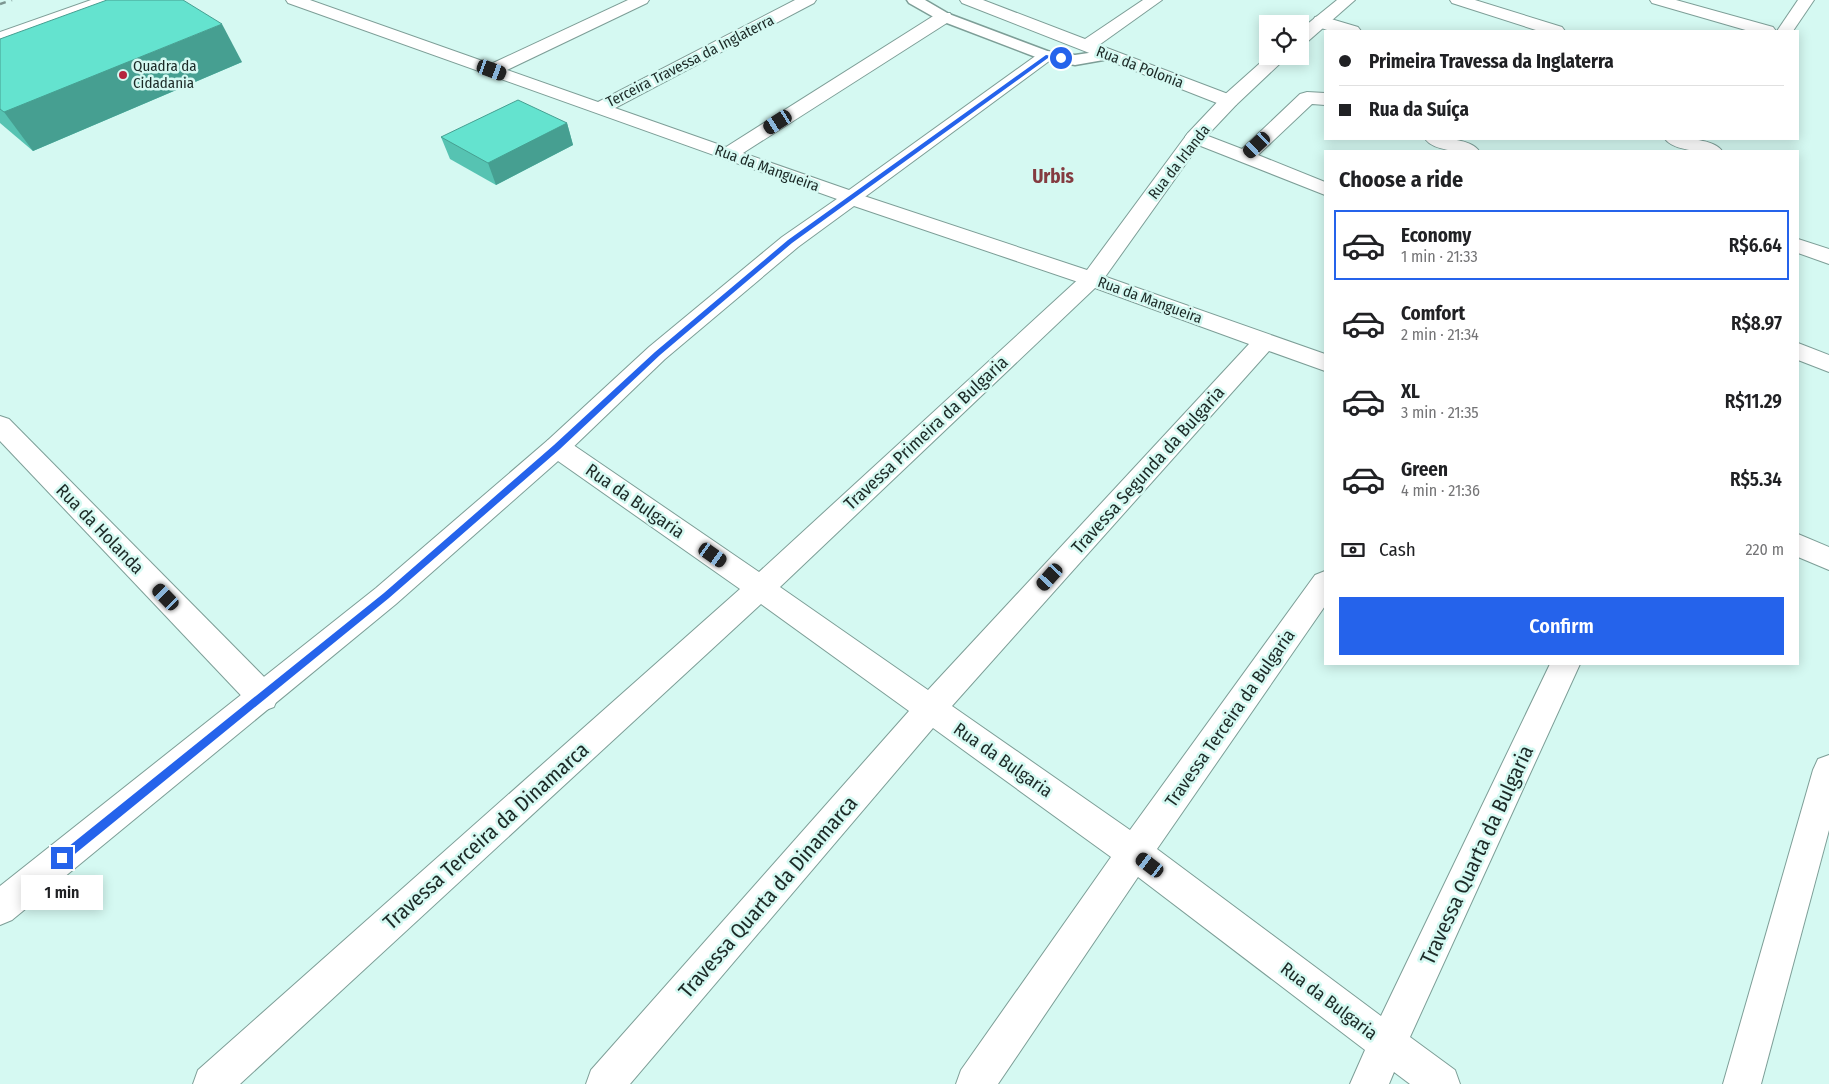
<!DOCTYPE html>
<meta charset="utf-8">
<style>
:root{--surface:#fff;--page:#f6f6f6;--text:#202124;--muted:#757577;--line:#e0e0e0;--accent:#2563eb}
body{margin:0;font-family:"Fira Sans Condensed",sans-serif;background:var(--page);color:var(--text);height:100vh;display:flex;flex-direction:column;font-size:19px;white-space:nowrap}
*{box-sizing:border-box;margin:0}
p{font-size:16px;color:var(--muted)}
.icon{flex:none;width:28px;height:28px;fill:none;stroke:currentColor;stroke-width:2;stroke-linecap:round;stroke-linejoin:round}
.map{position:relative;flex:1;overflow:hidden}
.sheet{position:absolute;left:1324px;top:150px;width:475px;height:515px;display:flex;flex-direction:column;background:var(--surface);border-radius:0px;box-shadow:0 2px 12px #0003}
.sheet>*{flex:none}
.hud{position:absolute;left:1324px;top:30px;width:475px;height:110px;border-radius:0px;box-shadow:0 2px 12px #0003;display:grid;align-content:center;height:110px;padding:0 15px;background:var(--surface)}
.tools{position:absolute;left:1259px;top:15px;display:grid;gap:10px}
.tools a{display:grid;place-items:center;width:50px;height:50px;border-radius:0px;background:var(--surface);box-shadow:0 2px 12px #0003;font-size:25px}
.end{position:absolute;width:22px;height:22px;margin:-11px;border:6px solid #2563eb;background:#fff;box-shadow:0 0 0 2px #fff}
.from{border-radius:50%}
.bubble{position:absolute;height:35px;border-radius:0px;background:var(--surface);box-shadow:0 2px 12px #0003;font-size:16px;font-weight:600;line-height:35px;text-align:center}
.car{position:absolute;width:15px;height:30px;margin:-15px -8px;border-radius:6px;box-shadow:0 0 4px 1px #0007;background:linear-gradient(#222 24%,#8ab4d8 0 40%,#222 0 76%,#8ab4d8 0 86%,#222 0)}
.hud b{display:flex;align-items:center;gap:18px;height:48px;font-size:19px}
.hud b+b{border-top:1px solid var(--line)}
.hud i{width:12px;height:12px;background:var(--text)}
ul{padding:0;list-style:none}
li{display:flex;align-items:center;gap:15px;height:70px;margin:0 10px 8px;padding:0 5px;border:2px solid transparent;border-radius:0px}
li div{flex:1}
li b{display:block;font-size:19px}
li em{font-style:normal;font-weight:600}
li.on{border-color:var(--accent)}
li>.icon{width:45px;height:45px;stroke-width:1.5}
h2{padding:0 15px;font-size:22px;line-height:60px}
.pay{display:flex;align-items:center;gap:12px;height:55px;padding:0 15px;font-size:19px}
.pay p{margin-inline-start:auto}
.action{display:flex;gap:10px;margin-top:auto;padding:10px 15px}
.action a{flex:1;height:58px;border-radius:0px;background:var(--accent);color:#fff;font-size:20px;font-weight:600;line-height:58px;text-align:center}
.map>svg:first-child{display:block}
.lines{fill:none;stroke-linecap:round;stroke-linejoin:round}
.lane-casing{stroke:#7d9e97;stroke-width:3}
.street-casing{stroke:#7d9e97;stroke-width:2}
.secondary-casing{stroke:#7d9e97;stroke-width:2}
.lane{fill:#fff;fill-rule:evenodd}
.street{fill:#fff;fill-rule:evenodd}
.secondary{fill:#fff;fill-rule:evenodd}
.rail{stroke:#7c9691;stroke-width:2.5;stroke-dasharray:6 6;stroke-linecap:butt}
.wall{fill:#56c3b2}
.shaded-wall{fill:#469f91}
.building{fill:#64e3cf;stroke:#469f91}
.route{fill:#2563eb}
.poi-dot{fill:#b6243d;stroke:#d5f9f2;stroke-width:2}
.labels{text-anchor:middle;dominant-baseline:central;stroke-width:5;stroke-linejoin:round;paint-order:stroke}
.far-street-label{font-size:15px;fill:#1c2a27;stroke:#d5f9f2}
.far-poi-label{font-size:15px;fill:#1c2a27;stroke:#d5f9f2;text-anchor:start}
.street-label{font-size:18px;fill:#1c2a27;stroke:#d5f9f2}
.far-district-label{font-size:19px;font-weight:bold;fill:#843b40;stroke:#d5f9f2}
.near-street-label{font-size:21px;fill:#1c2a27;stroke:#d5f9f2}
</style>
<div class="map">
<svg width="1829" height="1084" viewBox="0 0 1829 1084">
<rect width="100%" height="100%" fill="#d5f9f2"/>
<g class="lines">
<defs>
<path id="lane" d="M907,0h18l24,14 101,38 25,3 34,-5 6,2 2,3 -2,3 -40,7 -34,-6 -102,-39 -30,-17z"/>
<g id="street">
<path d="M286,0h24l181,64 137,-64h21l-2,3 -140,67 91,32 197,-102h21l-2,3 -199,105 111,39 212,-134h12l2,4 -2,4 -207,132 106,37 192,-138 6,-1 6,1 3,4 -198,146 -7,2 -563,-201z"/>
<path d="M960,0h23l102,39 58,-39h19l-63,45 137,52 2,4 -2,4 -7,2 -7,-2 -260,-102z"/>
<path d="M1450,0h25l87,27 3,4h-26l-87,-28z"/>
<path d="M1650,0h26l97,27 3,4h-27l-97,-28z"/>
<path d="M1798,0h16l-21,31h-16z"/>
<path d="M1321,16l37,11 3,4c-14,1 -40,3 -48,-10l2,-4z"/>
<path d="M1307,92l18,1v12l-13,-1 -54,51 67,27v13l-137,-54 -3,-4 3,-4 7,-2 47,18 58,-55z"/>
<path d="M1425,139c15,-1 45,-1 54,12 -15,1 -44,1 -54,-12z"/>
<path d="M1665,139c15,-1 48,-1 57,12 -15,1 -47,1 -57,-12z"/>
<path d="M1798,239l31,10v15l-31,-11z"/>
<path d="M1092,272l233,82v17l-56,-20 -317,355 178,124 185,-255 10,-4v35l-168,243 224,167 169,-352h30l-170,373 45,33 5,14h-50l-16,-12 -5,12h-39l15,-34 -227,-173 -140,207h-42l5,-14 150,-213 -178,-129 -303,356h-44l5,-14 318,-359 -148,-107 -521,480h-47l5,-14 542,-481 -192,-135 -4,-7 4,-7 9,-2 9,2 193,132 325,-298zM1095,288l154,56 -321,346 -148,-103z"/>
<path d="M1798,343l31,12v17l-31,-12z"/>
<path d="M0,416l9,3 265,268 4,10 -4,10 -11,4 -11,-4 -252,-266z"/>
<path d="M1798,534l31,13v23l-31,-13z"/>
<path d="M1829,755v75l-68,254h-38l90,-314 5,-11z"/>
</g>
<g id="secondary">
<path d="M91,0h24l-2,3 -113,40v-11z"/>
<path d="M1337,0h18l-49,43 -6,1v-14z"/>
<path d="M1268,56h20l-52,49 -34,36 -102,143 -8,2 -8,-2 -230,-78 -56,41 -133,112 -99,95 -170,150 -384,316 -12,5v-39l376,-298 172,-148 101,-93 133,-110 62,-43 7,-2 7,2 229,76 101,-137 34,-36z"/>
</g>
</defs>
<!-- lane casing -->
<use href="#lane" class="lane-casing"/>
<!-- street casing -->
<use href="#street" class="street-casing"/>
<!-- secondary casing -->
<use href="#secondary" class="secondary-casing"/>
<!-- lane -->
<use href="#lane" class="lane"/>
<!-- street -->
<use href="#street" class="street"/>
<!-- secondary -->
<use href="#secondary" class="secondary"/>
<!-- rail -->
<path class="rail" d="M0,4l12,-4"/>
</g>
<!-- wall -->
<g class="wall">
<path d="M0,39l242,23 -209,89 -33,-28z"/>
<path d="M567,123l6,22 -77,40 -46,-26 -9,-22z"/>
</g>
<!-- shaded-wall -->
<g class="shaded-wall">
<path d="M222,24l20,38 -209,89 -29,-39z"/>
<path d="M567,123l6,22 -77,40 -8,-22z"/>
</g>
<!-- building -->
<g class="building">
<path d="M107,0h76l39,24 -218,88 -4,-3v-70z"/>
<path d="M518,100l49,23 -79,40 -47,-26z"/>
</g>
<!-- route -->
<path class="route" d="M1046,55l18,3 -3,2 -13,-2 -256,185 -132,112 -100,94 -171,149 -324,264h-7v-7l326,-262 170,-148 101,-93 133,-112z"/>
<!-- markers -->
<circle class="poi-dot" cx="123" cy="75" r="5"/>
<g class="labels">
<!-- far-street labels -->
<g class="far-street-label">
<text transform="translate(690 61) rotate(-27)">Terceira Travessa da Inglaterra</text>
<text transform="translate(1140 67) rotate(21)">Rua da Polonia</text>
<text transform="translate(1179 162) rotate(-52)">Rua da Irlanda</text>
<text transform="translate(767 168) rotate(20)">Rua da Mangueira</text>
<text transform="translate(1150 300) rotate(20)">Rua da Mangueira</text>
</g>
<!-- far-poi labels -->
<g class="far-poi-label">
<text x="133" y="66">Quadra da<tspan x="133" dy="17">Cidadania</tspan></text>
</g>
<!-- street labels -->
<g class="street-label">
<text transform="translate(926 433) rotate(-43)">Travessa Primeira da Bulgaria</text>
<text transform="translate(1148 470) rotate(-48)">Travessa Segunda da Bulgaria</text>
<text transform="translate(635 501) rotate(35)">Rua da Bulgaria</text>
<text transform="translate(100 529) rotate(46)">Rua da Holanda</text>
<text transform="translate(1230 718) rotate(-55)">Travessa Terceira da Bulgaria</text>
<text transform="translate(1003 760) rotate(35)">Rua da Bulgaria</text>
<text transform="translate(1329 1001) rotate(37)">Rua da Bulgaria</text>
</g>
<!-- far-district labels -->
<g class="far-district-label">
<text x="1053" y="176">Urbis</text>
</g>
<!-- near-street labels -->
<g class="near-street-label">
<text transform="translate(486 836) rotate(-42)">Travessa Terceira da Dinamarca</text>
<text transform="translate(1477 855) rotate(-65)">Travessa Quarta da Bulgaria</text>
<text transform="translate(768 897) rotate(-49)">Travessa Quarta da Dinamarca</text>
</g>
</g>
</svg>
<div class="tools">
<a><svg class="icon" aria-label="locate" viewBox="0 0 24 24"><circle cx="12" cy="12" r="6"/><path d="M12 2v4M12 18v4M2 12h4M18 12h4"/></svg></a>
</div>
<i class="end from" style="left:1061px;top:58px"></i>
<i class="end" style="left:62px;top:858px"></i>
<div class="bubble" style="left:21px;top:875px;width:82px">1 min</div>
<i class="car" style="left:492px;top:70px;rotate:110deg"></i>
<i class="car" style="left:778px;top:122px;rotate:237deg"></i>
<i class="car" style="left:1257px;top:145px;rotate:227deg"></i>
<i class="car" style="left:713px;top:555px;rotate:125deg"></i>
<i class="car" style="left:1050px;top:577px;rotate:222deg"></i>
<i class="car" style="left:166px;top:597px;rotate:316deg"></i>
<i class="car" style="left:1150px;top:865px;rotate:307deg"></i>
<div class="hud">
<b><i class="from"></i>Primeira Travessa da Inglaterra</b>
<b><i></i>Rua da Suíça</b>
</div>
<section class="sheet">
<h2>Choose a ride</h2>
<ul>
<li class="on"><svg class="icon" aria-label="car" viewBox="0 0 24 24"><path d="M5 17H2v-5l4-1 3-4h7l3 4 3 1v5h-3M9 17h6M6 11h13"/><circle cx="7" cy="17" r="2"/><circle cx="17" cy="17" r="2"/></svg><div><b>Economy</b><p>1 min · 21:33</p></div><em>R$6.64</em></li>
<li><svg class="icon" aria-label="car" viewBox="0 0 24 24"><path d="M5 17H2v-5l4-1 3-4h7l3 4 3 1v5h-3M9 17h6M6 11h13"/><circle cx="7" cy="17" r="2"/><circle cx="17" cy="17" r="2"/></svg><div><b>Comfort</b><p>2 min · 21:34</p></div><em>R$8.97</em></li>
<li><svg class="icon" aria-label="car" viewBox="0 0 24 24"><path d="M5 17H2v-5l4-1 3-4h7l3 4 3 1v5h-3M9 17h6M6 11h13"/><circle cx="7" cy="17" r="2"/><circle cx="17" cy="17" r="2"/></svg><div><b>XL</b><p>3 min · 21:35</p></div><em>R$11.29</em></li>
<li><svg class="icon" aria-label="car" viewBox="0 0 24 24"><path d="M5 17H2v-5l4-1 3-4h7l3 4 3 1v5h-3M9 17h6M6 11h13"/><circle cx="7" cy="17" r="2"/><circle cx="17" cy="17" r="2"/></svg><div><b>Green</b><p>4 min · 21:36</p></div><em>R$5.34</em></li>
</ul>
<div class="pay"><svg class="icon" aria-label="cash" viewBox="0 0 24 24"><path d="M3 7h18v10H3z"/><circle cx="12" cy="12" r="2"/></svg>Cash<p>220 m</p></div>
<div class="action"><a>Confirm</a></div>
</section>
</div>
